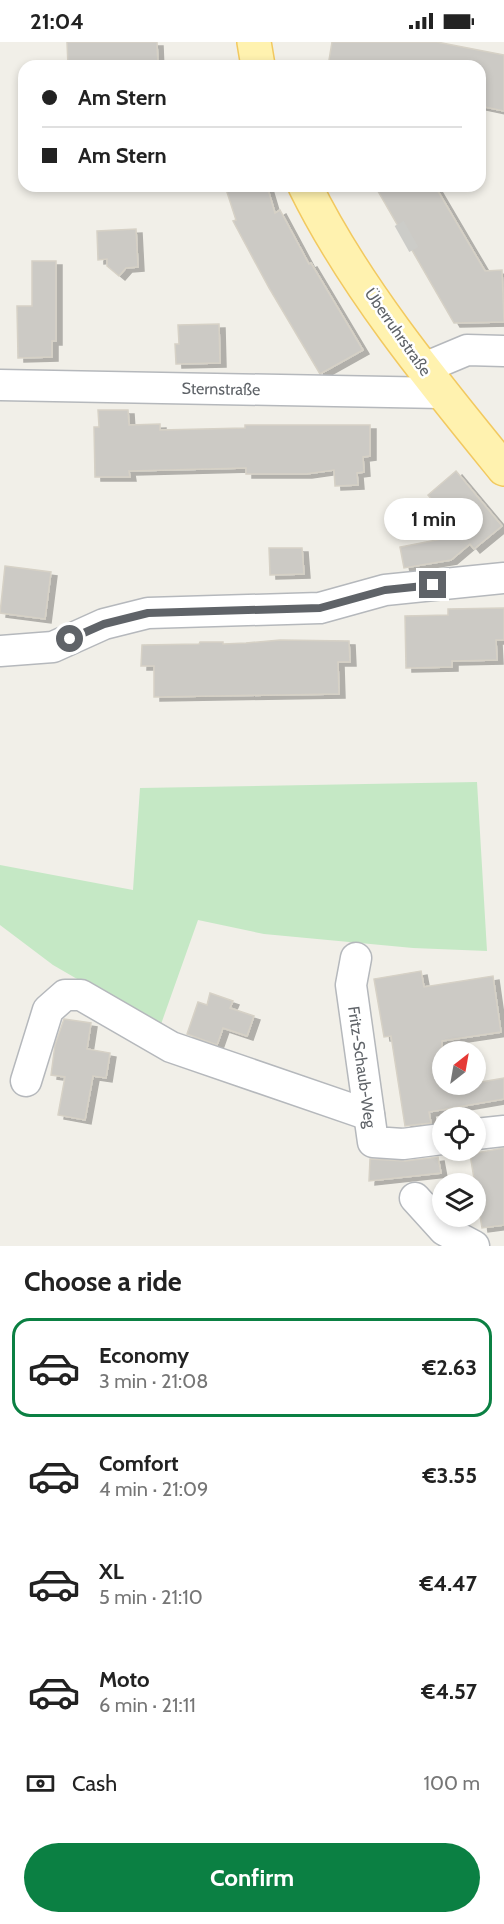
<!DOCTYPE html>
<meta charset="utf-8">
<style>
:root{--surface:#fff;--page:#f2f2f2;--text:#222;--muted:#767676;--line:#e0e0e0;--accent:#0b8043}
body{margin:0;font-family:Cabin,sans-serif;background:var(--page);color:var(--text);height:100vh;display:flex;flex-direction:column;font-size:22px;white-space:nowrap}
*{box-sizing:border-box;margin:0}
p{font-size:20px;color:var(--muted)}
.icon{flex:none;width:33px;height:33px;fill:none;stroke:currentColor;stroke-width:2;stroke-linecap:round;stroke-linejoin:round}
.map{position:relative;height:1204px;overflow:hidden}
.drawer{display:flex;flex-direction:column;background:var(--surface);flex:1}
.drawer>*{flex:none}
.guide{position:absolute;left:18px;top:18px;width:468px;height:132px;border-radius:18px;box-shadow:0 3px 9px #0003;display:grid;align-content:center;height:132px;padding:0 24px;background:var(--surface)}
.needle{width:39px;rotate:31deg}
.controls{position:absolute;left:432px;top:999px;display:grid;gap:12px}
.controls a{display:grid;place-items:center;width:54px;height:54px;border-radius:50%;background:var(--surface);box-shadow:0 3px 9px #0003;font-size:30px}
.end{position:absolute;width:27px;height:27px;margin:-14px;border:8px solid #5f6368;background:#fff;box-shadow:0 0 0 3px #fff}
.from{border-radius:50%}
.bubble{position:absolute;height:42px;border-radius:21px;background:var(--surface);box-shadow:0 3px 9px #0003;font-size:20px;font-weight:700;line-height:42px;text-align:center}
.guide b{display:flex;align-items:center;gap:21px;height:57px;font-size:22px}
.guide b+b{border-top:2px solid var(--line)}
.guide i{width:15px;height:15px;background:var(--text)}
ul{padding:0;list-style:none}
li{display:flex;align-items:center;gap:18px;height:99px;margin:0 12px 9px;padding:0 12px;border:3px solid transparent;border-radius:18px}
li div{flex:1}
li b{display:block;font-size:22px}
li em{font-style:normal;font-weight:700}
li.active{border-color:var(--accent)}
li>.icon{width:54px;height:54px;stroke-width:1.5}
h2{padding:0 24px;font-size:27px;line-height:72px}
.pay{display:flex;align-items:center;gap:15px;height:66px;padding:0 24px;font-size:22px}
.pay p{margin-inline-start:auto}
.cta{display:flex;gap:12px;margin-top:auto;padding:12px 24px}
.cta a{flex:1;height:69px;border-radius:36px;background:var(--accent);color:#fff;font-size:24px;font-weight:700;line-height:69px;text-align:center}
.status{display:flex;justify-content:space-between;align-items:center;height:42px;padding:0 30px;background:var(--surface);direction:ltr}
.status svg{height:16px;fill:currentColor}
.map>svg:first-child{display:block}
.green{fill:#c5e8c5}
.building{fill:#cccac5;stroke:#d6d1c6;stroke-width:1.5;filter:url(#shadow)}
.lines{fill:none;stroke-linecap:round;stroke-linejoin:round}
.minor-tunnel{stroke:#ccccc8;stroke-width:30;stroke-dasharray:30 15;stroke-linecap:butt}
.minor-casing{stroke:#b5b8bc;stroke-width:33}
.major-casing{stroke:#f2c960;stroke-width:36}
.minor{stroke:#fff;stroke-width:30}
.major{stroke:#fff2af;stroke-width:33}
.route{stroke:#5f6368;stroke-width:8}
.labels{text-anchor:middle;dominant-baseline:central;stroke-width:5;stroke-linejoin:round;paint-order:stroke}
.street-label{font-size:16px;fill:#5f6368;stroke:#fff}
</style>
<div class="status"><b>21:04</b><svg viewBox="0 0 49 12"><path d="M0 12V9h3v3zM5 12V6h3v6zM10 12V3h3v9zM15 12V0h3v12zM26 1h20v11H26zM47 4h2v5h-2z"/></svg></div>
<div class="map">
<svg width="504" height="1204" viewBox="0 0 504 1204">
<defs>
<filter id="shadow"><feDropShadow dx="6" dy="4" stdDeviation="0" flood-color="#0004"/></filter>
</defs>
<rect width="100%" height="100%" fill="#f1efe8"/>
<!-- green -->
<path class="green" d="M477,740l10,169 -74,-3 -149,-14 -66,-14 -38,107 -107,-62 -53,-40v-60l133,25 7,-102z"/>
<!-- building -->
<g class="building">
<path d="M67,0h90l1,24h-90z"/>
<path d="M332,0h105l67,13v56l-24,-5v-40h-152z"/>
<path d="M225,144h42l8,27 5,-3 29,54 2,-1 52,87 -43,24 -51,-86 -36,-67 3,-1z"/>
<path d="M375,144h60l50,85 17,-1 2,52 -50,1z"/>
<path d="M136,187l2,38 -12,1 -7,8 -12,-10v-7l-9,1 -1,-29z"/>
<path d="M32,219h24v80h-4v16l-34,1 -1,-52h15z"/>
<path d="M219,282l1,39 -44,1 -1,-20h4l-1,-19z"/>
<path d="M98,368h30l1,15 31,-1v6l85,-2v-3h125v31l-7,1 1,15 -7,1 1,12 -23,1 -1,-16 -28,4h-60v-6l-117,3 1,6h-35l-1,-50h5z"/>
<path d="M456,429l46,55 -28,23 -4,-5 -19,16 -47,8 -4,-21 62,-12 -34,-40z"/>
<path d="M269,506h33l2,26 -34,1z"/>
<path d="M5,524l46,6 -6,47 -45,-6z"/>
<path d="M504,566v32h-8l1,20 -45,1v6l-46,1 -1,-52 43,-1v-6z"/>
<path d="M280,598l69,1 1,21h-12l1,32 -185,3v-31h-13l1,-21 57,-1 1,-2h23v2l23,-1z"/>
<path d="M421,929l3,16 69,-11 8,56 -59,9v43h34v-1l28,-5v21l-75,13 2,11 -26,3 -14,-90 -7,1 -10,-58z"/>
<path d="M210,951l23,8 -3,7 24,8 -7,20 -24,-8 -6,17 -30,-11 11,-32 9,3z"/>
<path d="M64,977l27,4 -4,26 23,4 -4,25 -13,-2 -8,44 -27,-5 7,-38 -14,-2 4,-30z"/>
<path d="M504,1106v77l-22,3 -12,-74z"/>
<path d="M438,1115l3,16 -72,8 1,-22 35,2z"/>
</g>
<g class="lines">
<!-- minor-tunnel -->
<path class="minor-tunnel" d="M402,197l9,-5"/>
<defs>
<g id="minor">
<path d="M424,326l43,-18 37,1"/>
<path d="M0,343l442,8"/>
<path d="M0,609l53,-4 51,-23 44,-11 172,-5 65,-18 119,-12"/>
<path d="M356,916l-5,27 22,157 30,2 39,-5"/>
<path d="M26,1039l22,-71 17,-15h16l90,52 198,68"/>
<path d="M476,1092l28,-3"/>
<path d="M415,1156l29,32 30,16"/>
</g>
<g id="major">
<path d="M254,0l4,24"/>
<path d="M305,144c49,100 128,196 199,283"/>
</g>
</defs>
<!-- minor casing -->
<use href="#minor" class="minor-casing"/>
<!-- major casing -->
<use href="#major" class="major-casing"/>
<!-- minor -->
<use href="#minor" class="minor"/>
<!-- major -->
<use href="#major" class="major"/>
</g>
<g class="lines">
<!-- route -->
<path class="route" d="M70,597l34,-15 44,-11 172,-5 65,-18 48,-5"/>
</g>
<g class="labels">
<!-- street labels -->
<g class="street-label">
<text transform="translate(398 290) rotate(55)">Überruhrstraße</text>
<text transform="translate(221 347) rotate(1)">Sternstraße</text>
<text transform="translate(362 1025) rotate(82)">Fritz-Schaub-Weg</text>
</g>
</g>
</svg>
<div class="controls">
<a><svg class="needle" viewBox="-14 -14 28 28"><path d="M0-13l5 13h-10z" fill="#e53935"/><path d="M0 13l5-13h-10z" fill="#767676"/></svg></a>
<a><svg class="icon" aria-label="locate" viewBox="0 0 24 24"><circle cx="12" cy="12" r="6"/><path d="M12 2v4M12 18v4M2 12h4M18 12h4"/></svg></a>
<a><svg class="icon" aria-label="layers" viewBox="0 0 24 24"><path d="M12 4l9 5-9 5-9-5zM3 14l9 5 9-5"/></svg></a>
</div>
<i class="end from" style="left:70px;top:597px"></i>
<i class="end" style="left:433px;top:543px"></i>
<div class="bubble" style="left:384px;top:456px;width:99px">1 min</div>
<div class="guide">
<b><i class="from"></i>Am Stern</b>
<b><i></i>Am Stern</b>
</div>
</div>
<section class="drawer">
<h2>Choose a ride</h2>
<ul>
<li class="active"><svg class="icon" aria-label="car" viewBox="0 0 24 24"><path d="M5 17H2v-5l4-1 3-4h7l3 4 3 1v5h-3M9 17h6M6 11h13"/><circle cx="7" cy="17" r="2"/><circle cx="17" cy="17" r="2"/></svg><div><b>Economy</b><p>3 min · 21:08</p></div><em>€2.63</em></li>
<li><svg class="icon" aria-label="car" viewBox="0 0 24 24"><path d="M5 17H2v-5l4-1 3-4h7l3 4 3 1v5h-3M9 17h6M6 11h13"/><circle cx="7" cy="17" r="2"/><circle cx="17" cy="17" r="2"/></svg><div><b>Comfort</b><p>4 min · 21:09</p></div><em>€3.55</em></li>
<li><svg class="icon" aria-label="car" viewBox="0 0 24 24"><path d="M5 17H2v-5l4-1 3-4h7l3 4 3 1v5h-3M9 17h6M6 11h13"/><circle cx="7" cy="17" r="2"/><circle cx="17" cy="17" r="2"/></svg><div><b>XL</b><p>5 min · 21:10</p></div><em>€4.47</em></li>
<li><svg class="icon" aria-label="car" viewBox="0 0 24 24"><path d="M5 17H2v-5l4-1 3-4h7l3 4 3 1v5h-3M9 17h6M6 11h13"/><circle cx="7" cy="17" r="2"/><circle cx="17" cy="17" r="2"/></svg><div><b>Moto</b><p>6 min · 21:11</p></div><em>€4.57</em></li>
</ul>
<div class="pay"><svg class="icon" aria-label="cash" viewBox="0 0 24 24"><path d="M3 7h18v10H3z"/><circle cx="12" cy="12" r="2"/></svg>Cash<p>100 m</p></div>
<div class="cta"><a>Confirm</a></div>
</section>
